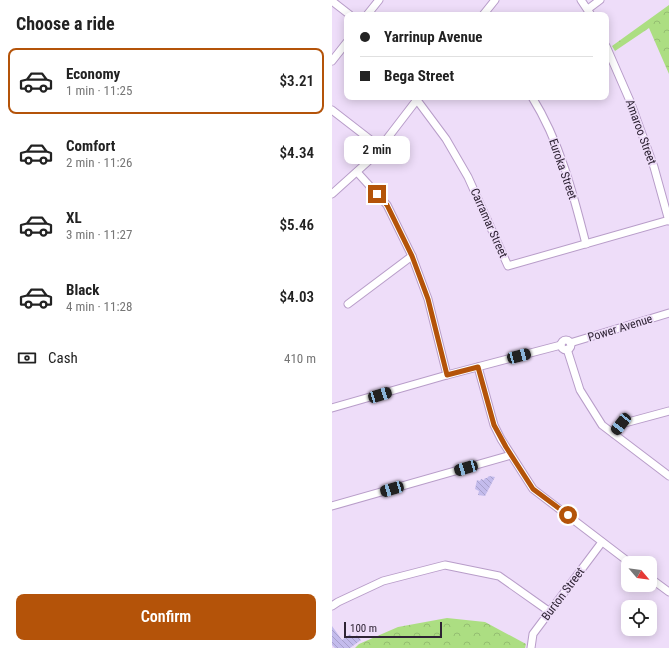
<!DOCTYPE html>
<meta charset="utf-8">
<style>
:root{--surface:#fff;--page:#f6f6f6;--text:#222;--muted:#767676;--line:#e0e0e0;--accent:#b45309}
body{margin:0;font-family:"Roboto Condensed",sans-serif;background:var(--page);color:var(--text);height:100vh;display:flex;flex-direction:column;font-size:15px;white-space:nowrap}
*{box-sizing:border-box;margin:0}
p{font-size:13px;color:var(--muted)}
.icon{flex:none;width:22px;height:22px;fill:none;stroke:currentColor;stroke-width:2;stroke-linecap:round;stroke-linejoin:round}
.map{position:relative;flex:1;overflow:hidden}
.side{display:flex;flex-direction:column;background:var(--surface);width:332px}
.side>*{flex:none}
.banner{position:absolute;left:12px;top:12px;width:265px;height:88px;border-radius:8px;box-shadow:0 2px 10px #0003;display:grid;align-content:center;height:88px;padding:0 16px;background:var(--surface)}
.needle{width:26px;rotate:119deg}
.tools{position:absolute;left:289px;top:556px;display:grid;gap:8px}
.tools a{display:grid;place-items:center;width:36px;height:36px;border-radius:8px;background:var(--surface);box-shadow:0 2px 10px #0003;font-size:20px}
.scale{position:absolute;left:12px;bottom:10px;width:98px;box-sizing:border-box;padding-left:4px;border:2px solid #2e2334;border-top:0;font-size:11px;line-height:14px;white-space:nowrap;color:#2e2334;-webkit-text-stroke:3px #eeddf9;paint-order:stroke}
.end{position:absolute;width:18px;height:18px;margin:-9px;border:5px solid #b45309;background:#fff;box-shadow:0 0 0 2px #fff}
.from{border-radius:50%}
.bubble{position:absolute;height:28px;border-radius:8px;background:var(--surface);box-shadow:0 2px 10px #0003;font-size:13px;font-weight:600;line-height:28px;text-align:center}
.car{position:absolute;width:12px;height:24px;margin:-12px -6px;border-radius:5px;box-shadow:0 0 3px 1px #0007;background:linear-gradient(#222 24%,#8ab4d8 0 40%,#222 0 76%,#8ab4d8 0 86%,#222 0)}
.banner b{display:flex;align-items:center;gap:14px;height:38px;font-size:15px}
.banner b+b{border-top:1px solid var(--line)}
.banner i{width:10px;height:10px;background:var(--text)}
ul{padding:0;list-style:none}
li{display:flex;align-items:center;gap:12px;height:66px;margin:0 8px 6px;padding:0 8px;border:2px solid transparent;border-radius:8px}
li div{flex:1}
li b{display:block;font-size:15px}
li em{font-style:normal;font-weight:600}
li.on{border-color:var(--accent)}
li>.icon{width:36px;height:36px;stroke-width:1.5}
h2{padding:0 16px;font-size:18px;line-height:48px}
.pay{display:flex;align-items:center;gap:10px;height:44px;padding:0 16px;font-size:15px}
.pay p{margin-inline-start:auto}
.button{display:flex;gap:8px;margin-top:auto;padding:8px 16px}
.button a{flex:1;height:46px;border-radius:8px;background:var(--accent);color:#fff;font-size:16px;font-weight:600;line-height:46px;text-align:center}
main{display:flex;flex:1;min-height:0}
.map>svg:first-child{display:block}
.park{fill:url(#park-crowns)}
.building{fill:url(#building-back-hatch)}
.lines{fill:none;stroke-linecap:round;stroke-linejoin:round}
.minor-casing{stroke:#b89dc9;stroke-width:9}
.minor{stroke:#fff;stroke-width:7}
.route{stroke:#b45309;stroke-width:5}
.labels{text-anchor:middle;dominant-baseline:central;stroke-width:3.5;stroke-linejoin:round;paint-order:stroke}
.street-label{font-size:12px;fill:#2e2334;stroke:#eeddf9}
</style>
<main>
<section class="side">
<h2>Choose a ride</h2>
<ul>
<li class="on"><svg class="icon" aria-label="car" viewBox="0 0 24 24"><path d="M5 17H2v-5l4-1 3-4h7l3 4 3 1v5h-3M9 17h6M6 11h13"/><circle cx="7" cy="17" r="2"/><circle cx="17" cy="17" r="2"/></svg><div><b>Economy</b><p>1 min · 11:25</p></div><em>$3.21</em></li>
<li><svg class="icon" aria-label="car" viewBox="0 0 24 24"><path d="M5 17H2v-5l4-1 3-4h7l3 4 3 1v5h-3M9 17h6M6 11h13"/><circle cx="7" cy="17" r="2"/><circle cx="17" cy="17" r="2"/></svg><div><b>Comfort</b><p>2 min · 11:26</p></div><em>$4.34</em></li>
<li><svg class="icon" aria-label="car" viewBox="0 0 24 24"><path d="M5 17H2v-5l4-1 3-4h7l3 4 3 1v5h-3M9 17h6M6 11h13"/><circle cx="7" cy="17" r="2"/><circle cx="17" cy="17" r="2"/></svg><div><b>XL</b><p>3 min · 11:27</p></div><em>$5.46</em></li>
<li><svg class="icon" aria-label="car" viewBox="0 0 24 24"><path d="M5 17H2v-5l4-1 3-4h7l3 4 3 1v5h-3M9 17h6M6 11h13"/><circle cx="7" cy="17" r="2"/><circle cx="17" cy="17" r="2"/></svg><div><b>Black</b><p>4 min · 11:28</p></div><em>$4.03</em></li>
</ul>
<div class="pay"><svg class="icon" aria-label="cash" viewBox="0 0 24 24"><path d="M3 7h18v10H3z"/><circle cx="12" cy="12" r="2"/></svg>Cash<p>410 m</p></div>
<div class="button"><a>Confirm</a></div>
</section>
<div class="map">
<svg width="337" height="648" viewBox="0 0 337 648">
<defs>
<pattern id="park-crowns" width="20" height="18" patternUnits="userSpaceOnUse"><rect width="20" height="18" fill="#acde82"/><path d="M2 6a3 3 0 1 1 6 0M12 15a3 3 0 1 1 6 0" fill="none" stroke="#94be71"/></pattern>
<pattern id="building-back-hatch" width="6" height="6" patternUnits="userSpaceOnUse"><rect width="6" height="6" fill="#c3bbec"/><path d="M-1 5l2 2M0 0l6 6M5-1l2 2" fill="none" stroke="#a8a0cb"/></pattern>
</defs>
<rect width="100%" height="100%" fill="#eeddf9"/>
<!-- park -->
<g class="park">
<path d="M337,5v69l-20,-46 -34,23 -3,-5z"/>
<path d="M115,618l38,4 41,22 -1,4h-170l4,-4 39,-17z"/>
</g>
<!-- building -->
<g class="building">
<path d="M157,476l6,1 -10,19 -7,-1 1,-4 -4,-2 2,-9 3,1 1,-2 3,1 1,-2h2z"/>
<path d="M0,626l10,14 8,-6 3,4 4,-3 4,5 -11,8h-15l-3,-3z"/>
</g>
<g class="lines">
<defs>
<g id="minor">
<path d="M249,0l10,15"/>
<path d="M0,1l18,14"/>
<path d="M256,9l12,-9"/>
<path d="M35,15l12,-15"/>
<path d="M151,15l12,-15"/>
<path d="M274,46l24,55 24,66 15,54"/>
<path d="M0,61l15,-19"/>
<path d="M200,97c28,45 41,96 54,147"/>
<path d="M85,100l29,39 22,38 40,89 161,-46"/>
<path d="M0,110l49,38"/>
<path d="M25,172l30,33 25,51 16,43 19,76"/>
<path d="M0,194l41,-37 46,-60"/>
<path d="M16,304l64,-48"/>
<circle cx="234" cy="345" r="5"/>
<path d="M238,343l99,-30"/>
<path d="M235,349l13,41 22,35 67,51"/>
<path d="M146,367l16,58 7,14 32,50 97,74"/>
<path d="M0,408l115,-33 114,-30"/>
<path d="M282,434l7,-10 48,-13"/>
<path d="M0,506l179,-51"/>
<path d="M318,578l19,14"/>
<path d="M0,606l6,-4 45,-21 62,-16 54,11 51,36"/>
<path d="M199,648l2,-14 69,-92"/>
</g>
</defs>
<!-- minor casing -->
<use href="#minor" class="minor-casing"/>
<!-- minor -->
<use href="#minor" class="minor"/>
</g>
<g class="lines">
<!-- route -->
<path class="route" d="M45,194l10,11 25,51 16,43 19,76 31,-8 16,58 12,22 27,42 35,26"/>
</g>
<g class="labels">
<!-- street labels -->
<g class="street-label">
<text transform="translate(309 132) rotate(70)">Amaroo Street</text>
<text transform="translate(231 169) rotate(71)">Euroka Street</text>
<text transform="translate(157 223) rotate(66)">Carramar Street</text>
<text transform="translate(288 328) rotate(-17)">Power Avenue</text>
<text transform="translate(231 594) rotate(-53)">Burton Street</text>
</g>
</g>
</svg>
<div class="tools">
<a><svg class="needle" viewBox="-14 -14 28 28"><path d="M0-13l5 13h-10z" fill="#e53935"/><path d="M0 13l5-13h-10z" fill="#767676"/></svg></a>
<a><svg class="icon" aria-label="locate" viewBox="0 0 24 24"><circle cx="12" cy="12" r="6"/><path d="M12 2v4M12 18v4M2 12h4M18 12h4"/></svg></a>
</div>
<div class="scale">100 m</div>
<i class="end from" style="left:236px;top:515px"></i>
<i class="end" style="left:45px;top:194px"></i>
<div class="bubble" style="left:12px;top:136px;width:66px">2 min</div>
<i class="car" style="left:187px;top:356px;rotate:75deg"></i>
<i class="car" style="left:48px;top:395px;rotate:73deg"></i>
<i class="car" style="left:289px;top:424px;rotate:218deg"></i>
<i class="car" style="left:134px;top:468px;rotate:254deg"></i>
<i class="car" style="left:60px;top:489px;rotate:254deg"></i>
<div class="banner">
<b><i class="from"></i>Yarrinup Avenue</b>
<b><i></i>Bega Street</b>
</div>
</div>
</main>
